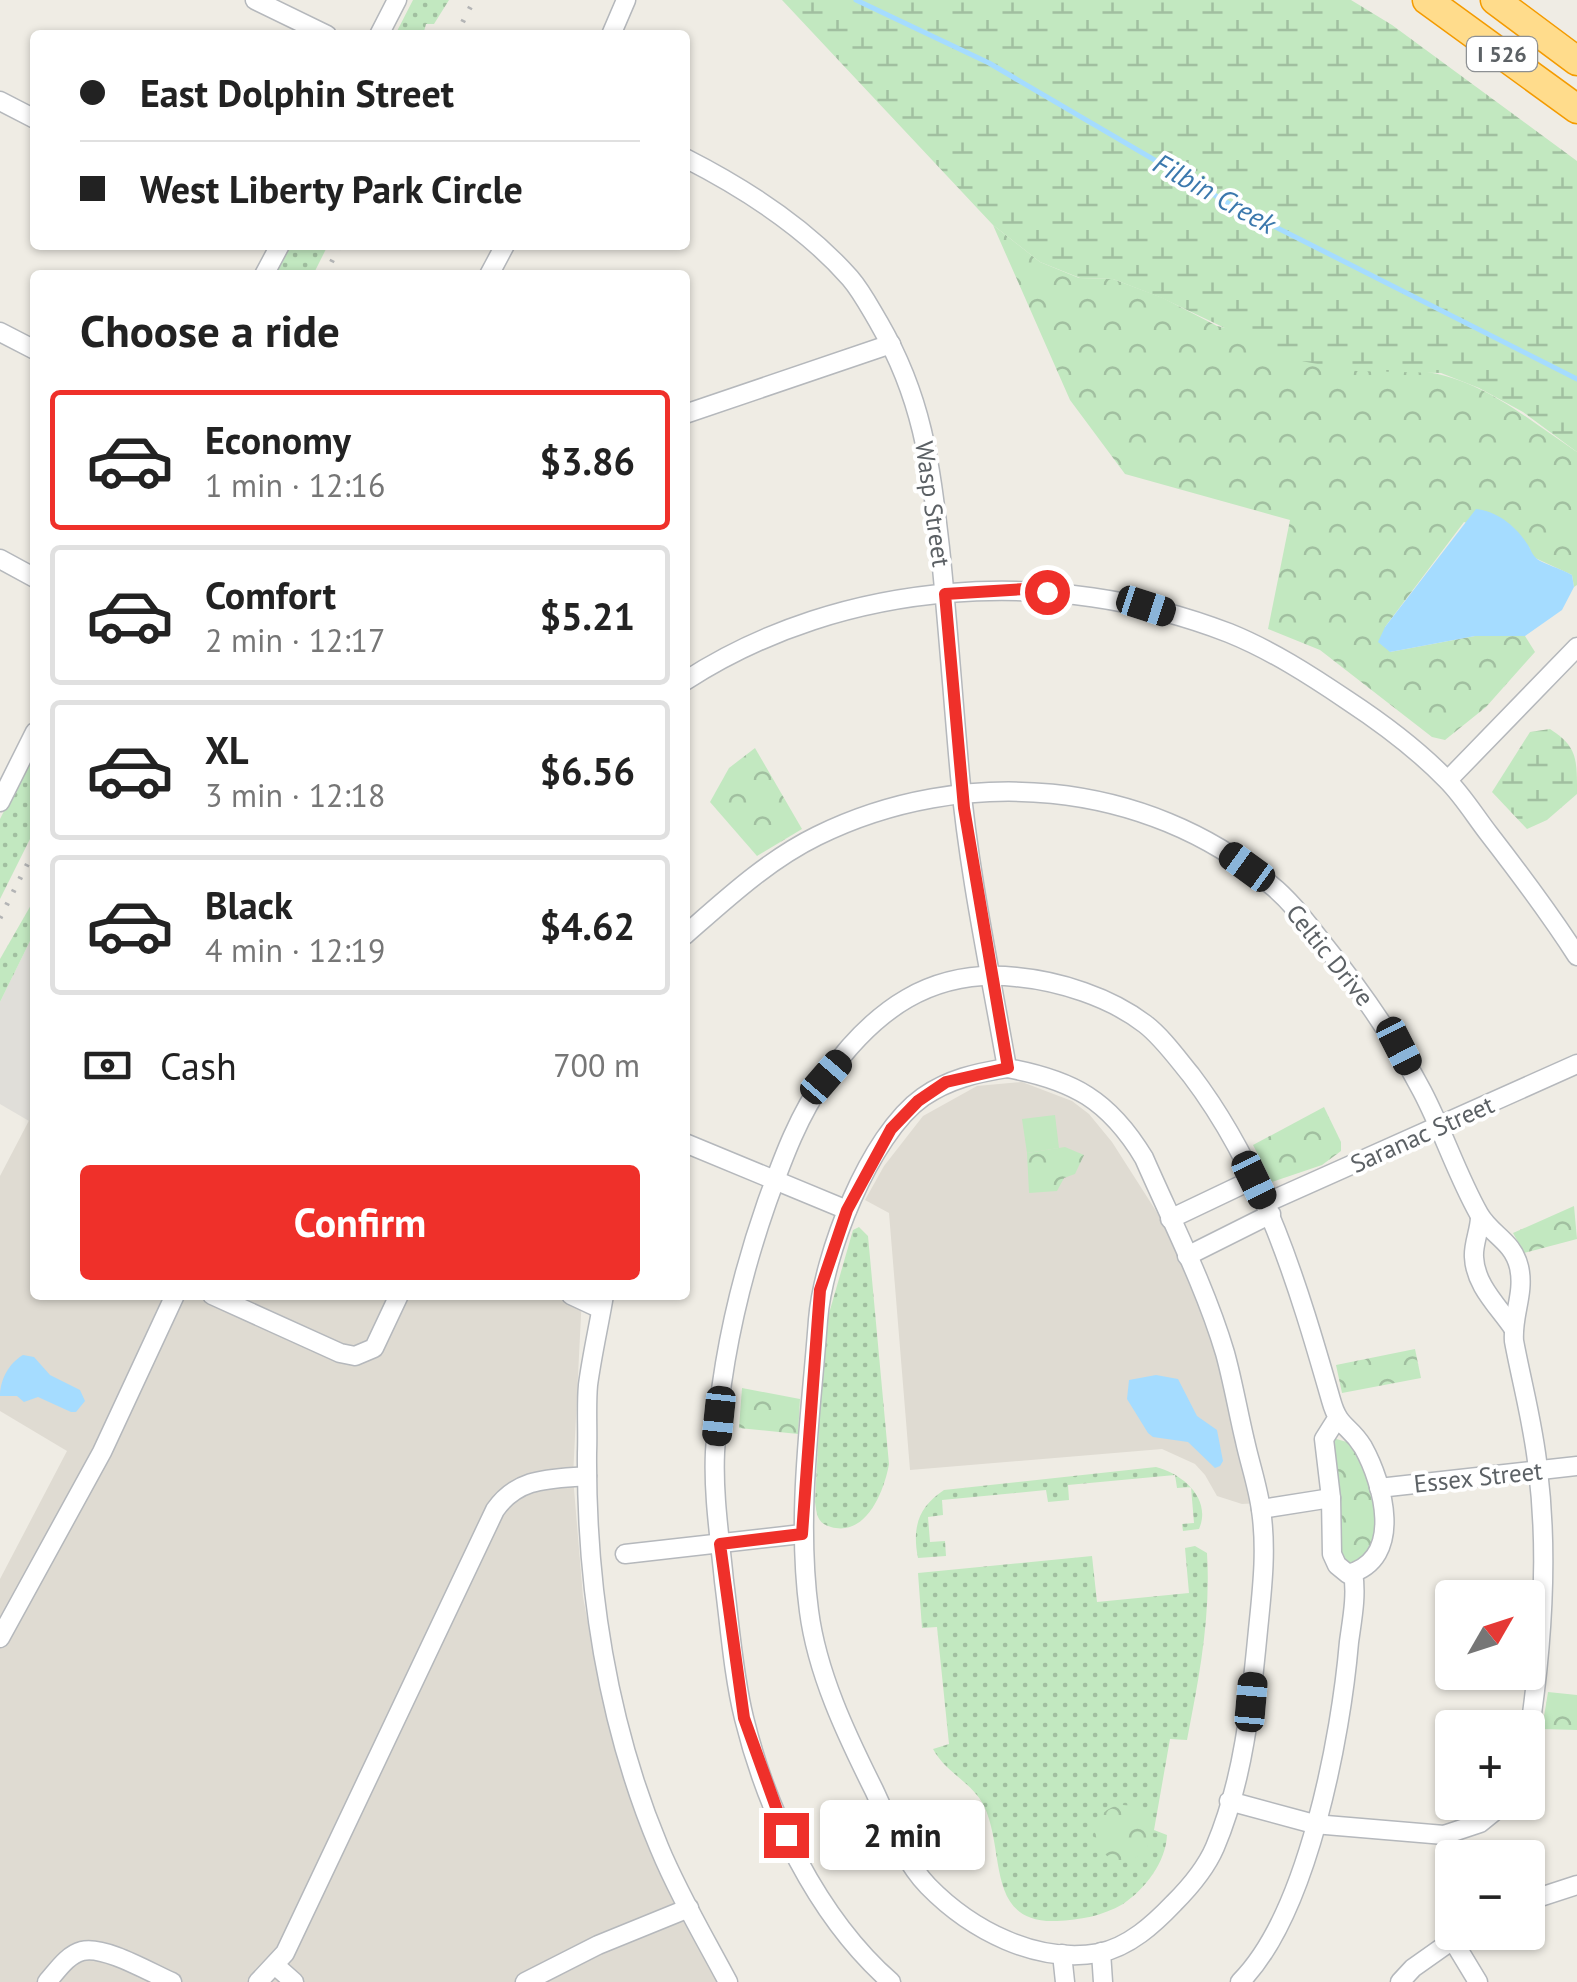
<!DOCTYPE html>
<meta charset="utf-8">
<style>
:root{--surface:#fff;--page:#f2f2f2;--text:#222;--muted:#767676;--line:#e0e0e0;--accent:#ef302a}
body{margin:0;font-family:"PT Sans",sans-serif;background:var(--page);color:var(--text);height:100vh;display:flex;flex-direction:column;font-size:38px;white-space:nowrap}
*{box-sizing:border-box;margin:0}
p{font-size:32px;color:var(--muted)}
.icon{flex:none;width:55px;height:55px;fill:none;stroke:currentColor;stroke-width:2;stroke-linecap:round;stroke-linejoin:round}
.map{position:relative;flex:1;overflow:hidden}
.sheet{position:absolute;left:30px;top:270px;width:660px;height:1030px;display:flex;flex-direction:column;background:var(--surface);border-radius:10px;box-shadow:0 2px 8px #0004}
.sheet>*{flex:none}
.guide{position:absolute;left:30px;top:30px;width:660px;height:220px;border-radius:10px;box-shadow:0 2px 8px #0004;display:grid;align-content:center;height:220px;padding:0 50px;background:var(--surface)}
.needle{width:65px;rotate:51deg}
.controls{position:absolute;left:1435px;top:1580px;display:grid;gap:20px}
.controls a{display:grid;place-items:center;width:110px;height:110px;border-radius:10px;background:var(--surface);box-shadow:0 2px 8px #0004;font-size:50px}
.end{position:absolute;width:45px;height:45px;margin:-22px;border:12px solid #ef302a;background:#fff;box-shadow:0 0 0 5px #fff}
.from{border-radius:50%}
.bubble{position:absolute;height:70px;border-radius:10px;background:var(--surface);box-shadow:0 2px 8px #0004;font-size:32px;font-weight:700;line-height:70px;text-align:center}
.car{position:absolute;width:30px;height:60px;margin:-30px -15px;border-radius:12px;box-shadow:0 0 8px 2px #0007;background:linear-gradient(#222 24%,#8ab4d8 0 40%,#222 0 76%,#8ab4d8 0 86%,#222 0)}
.guide b{display:flex;align-items:center;gap:35px;height:95px;font-size:38px}
.guide b+b{border-top:2px solid var(--line)}
.guide i{width:25px;height:25px;background:var(--text)}
ul{padding:0;list-style:none}
li{display:flex;align-items:center;gap:30px;height:140px;margin:0 20px 15px;padding:0 30px;border:5px solid var(--line);border-radius:10px}
li div{flex:1}
li b{display:block;font-size:38px}
li em{font-style:normal;font-weight:700}
li.selected{border-color:var(--accent)}
li>.icon{width:90px;height:90px;stroke-width:1.5}
h2{padding:0 50px;font-size:45px;line-height:120px}
.pay{display:flex;align-items:center;gap:25px;height:110px;padding:0 50px;font-size:38px}
.pay p{margin-inline-start:auto}
.button{display:flex;gap:20px;margin-top:auto;padding:20px 50px}
.button a{flex:1;height:115px;border-radius:10px;background:var(--accent);color:#fff;font-size:40px;font-weight:700;line-height:115px;text-align:center}
.map>svg:first-child{display:block}
.industrial{fill:#e0ded9}
.education{fill:#dfdbd2}
.grass{fill:url(#grass-dots)}
.forest{fill:url(#forest-crowns)}
.wetland{fill:url(#wetland-marsh)}
.pitch{fill:#c2e8c0}
.water{fill:#a5dcff}
.lines{fill:none;stroke-linecap:round;stroke-linejoin:round}
.stream{stroke:#a5dcff;stroke-width:5}
.minor-casing{stroke:#b5b8bc;stroke-width:21}
.highway-casing{stroke:#f49b00;stroke-width:31}
.minor{stroke:#fff;stroke-width:18}
.highway{stroke:#ffdc8c;stroke-width:28}
.rail{stroke:#b3b4b5;stroke-width:5;stroke-dasharray:2.5 12;stroke-linecap:butt}
.route{stroke:#ef302a;stroke-width:12}
.labels{text-anchor:middle;dominant-baseline:central;stroke-width:8;stroke-linejoin:round;paint-order:stroke}
.shield{fill:#fff;stroke:#8d9093;stroke-width:2.5}
.shield-label{font-size:22px;font-weight:bold;fill:#5c6165}
.street-label{font-size:25px;fill:#5c6165;stroke:#fff}
.water-label{font-size:28px;font-style:italic;fill:#3b78ad;stroke:#fff}
</style>
<div class="map">
<svg width="1577" height="1982" viewBox="0 0 1577 1982">
<defs>
<pattern id="grass-dots" width="8" height="8" patternUnits="userSpaceOnUse" patternTransform="scale(2.5)"><rect width="8" height="8" fill="#c2e8c0"/><path d="M2 2h.1M6 6h.1" fill="none" stroke="#a1bfa0" stroke-width="1.8" stroke-linecap="round"/></pattern>
<pattern id="forest-crowns" width="20" height="18" patternUnits="userSpaceOnUse" patternTransform="scale(2.5)"><rect width="20" height="18" fill="#c2e8c0"/><path d="M2 6a3 3 0 1 1 6 0M12 15a3 3 0 1 1 6 0" fill="none" stroke="#a1bfa0"/></pattern>
<pattern id="wetland-marsh" width="20" height="14" patternUnits="userSpaceOnUse" patternTransform="scale(2.5)"><rect width="20" height="14" fill="#c2e8c0"/><path d="M1 5h8M5 5V1M11 12h8M15 12V8" fill="none" stroke="#a1bfa0"/></pattern>
</defs>
<rect width="100%" height="100%" fill="#efece4"/>
<!-- industrial -->
<path class="industrial" d="M35,931v178l-6,12 -29,-17v-102z"/>
<!-- education -->
<g class="education">
<path d="M1022,1082l50,19 17,13 23,28 46,72 9,-4 42,98 51,195 -18,1 -25,-8 -12,-21 -10,-11 -33,-15 -252,21 -21,-257 -24,-13 19,-34 39,-50 54,-30z"/>
<path d="M35,1109v186h547l-9,182 10,120 19,101 17,56 62,157 37,71h-718v-403l67,-128 -67,-40v-235z"/>
</g>
<!-- grass -->
<g class="grass">
<path d="M413,0h36l-15,24h-8l-3,11h-28z"/>
<path d="M288,245h40l-15,30h-40z"/>
<path d="M35,749v80l-35,70v-80z"/>
<path d="M35,898v33l-35,71v-43z"/>
<path d="M859,1227l9,9 21,228c-5,28 -23,73 -58,63 -14,-4 -14,-12 -16,-25l7,-130 6,-55 25,-87z"/>
<path d="M1156,1467c27,7 56,32 43,62l-16,2 -1,-7 12,-1 -3,-36 -14,1 -2,-13 -107,10 1,15 -21,2 -2,-12 -104,10 1,15 -15,2 2,25 15,-1 1,15 -28,2c-6,-30 0,-51 26,-68z"/>
<path d="M1195,1546l12,7c4,64 -8,125 -20,187l-17,-1 -16,91 13,5c-1,27 -22,54 -44,69 -21,12 -43,16 -66,17 -72,3 -51,-69 -73,-115 -11,-23 -39,-34 -51,-57l16,-5 -12,-117 -15,1 -4,-55 174,-17 5,46 92,-9 -4,-45z"/>
</g>
<!-- forest -->
<g class="forest">
<path d="M993,225l47,37 39,16 34,1 50,19 54,28 196,44c69,7 109,46 164,82v133l-3,2 -2,-12 -39,-18 -4,-10 -65,-25 -79,105 5,25 85,-16h50l10,16 -49,55 -41,33 -13,-3 -112,-87 -52,-21 22,-109 -165,-46 -55,-74z"/>
<path d="M755,748l47,81 -45,27 -47,-54 19,-34z"/>
<path d="M1324,1107l17,35v9l-19,14 -50,17 -19,-37z"/>
<path d="M1065,1147l19,8 -9,19 -11,4 -7,13 -28,2 -2,-40z"/>
<path d="M1574,1206l3,33 -53,14 -11,-20z"/>
<path d="M1415,1349l6,29 -79,15 -6,-28z"/>
<path d="M742,1388l58,11 -2,35 -59,-6z"/>
<path d="M1333,1438l24,7 20,53 -3,46 -22,22 -14,-7 -7,-96z"/>
<path d="M1548,1692l29,3v35l-35,-1z"/>
<circle cx="1123" cy="1833" r="28"/>
</g>
<!-- wetland -->
<g class="wetland">
<path d="M782,0h569l41,25 185,136v291l-54,-40 -44,-24 -38,-15 -85,-2 -66,-12 -128,-61 -49,-19 -33,-1 -40,-16 -47,-37z"/>
<path d="M1550,729c27,18 27,28 27,65l-30,26 -20,9 -35,-37 38,-60z"/>
</g>
<!-- pitch -->
<path class="pitch" d="M1055,1115l4,33 -32,5 -5,-34z"/>
<!-- water -->
<g class="water">
<path d="M1476,509c21,2 40,17 52,36 3,5 4,9 8,13 5,5 26,11 36,17l2,12 -12,23 -37,26h-50l-85,16 -12,-10 7,-15z"/>
<path d="M23,1355l11,2 16,18 30,15 5,11 -9,11h-5l-33,-15 -14,5 -7,-6h-17c0,-16 9,-33 23,-41z"/>
<path d="M1156,1375l22,4 19,37 20,14 6,31 -3,5 -5,2 -27,-26 -35,-5 -5,-4 -21,-34 2,-19z"/>
</g>
<g class="lines">
<!-- stream -->
<path class="stream" d="M856,0l133,63 239,140 349,176"/>
<defs>
<g id="minor">
<path d="M255,0l72,35"/>
<path d="M379,35l18,-35"/>
<path d="M611,35l15,-35"/>
<path d="M0,101l35,18"/>
<path d="M685,158c59,30 121,70 165,120 12,14 20,30 29,45 44,76 51,140 61,225 8,76 13,152 20,228 9,98 30,195 47,292"/>
<path d="M264,275l16,-30"/>
<path d="M489,275l16,-30"/>
<path d="M0,332l35,18"/>
<path d="M685,414l206,-70"/>
<path d="M0,559l35,19"/>
<path d="M685,681c159,-103 369,-116 544,-48 42,17 81,42 118,67 35,23 71,50 100,80 16,16 28,36 42,54 31,40 61,80 88,122"/>
<path d="M1448,780l129,-133"/>
<path d="M0,802l35,-70"/>
<path d="M685,935c41,-36 83,-75 132,-99 146,-72 329,-57 454,49 19,15 35,37 50,56 39,48 72,95 101,150 21,40 35,84 57,123 12,21 34,27 40,53 6,26 -7,48 -5,74 8,43 20,86 24,129 11,90 4,182 -10,271"/>
<path d="M1007,1068c66,12 102,32 137,90 28,64 61,128 81,195 8,29 13,59 20,88 5,23 13,46 16,69 6,40 1,80 -3,120 -7,73 -14,149 -43,217 -9,21 -25,40 -41,56 -20,21 -45,44 -75,50 -63,11 -128,-23 -171,-67 -25,-26 -39,-64 -54,-96 -28,-56 -57,-117 -65,-179 -13,-97 2,-195 9,-291 5,-64 51,-185 105,-223 26,-18 53,-24 84,-29z"/>
<path d="M685,1143l162,67"/>
<path d="M1266,1203l311,-139"/>
<path d="M1480,1217c0,13 -7,27 -6,40 1,28 24,49 39,71"/>
<path d="M1170,1219l84,-40"/>
<path d="M1187,1256l84,-42"/>
<path d="M212,1295l128,58 15,3 19,-8 25,-53"/>
<path d="M571,1295l30,14"/>
<path d="M604,1295c-5,30 -12,60 -16,90 -2,22 0,46 -1,68 -1,133 20,270 72,394 19,46 45,90 69,135"/>
<path d="M1379,1488l198,-22"/>
<path d="M1261,1509l70,-11"/>
<path d="M625,1554l177,-20"/>
<path d="M0,1638l102,-186 73,-157"/>
<path d="M1229,1801l85,23 130,11 36,-12 26,-21"/>
<path d="M1528,1901l49,-16"/>
<path d="M1452,1939l26,43"/>
<path d="M1101,1952l2,30"/>
<path d="M1062,1954l3,28"/>
<path d="M276,1966l18,16"/>
<path d="M47,1982c10,-11 20,-27 35,-31 22,-6 69,22 90,31"/>
<path d="M258,1982l27,-29 210,-443c23,-33 55,-31 92,-34"/>
<path d="M525,1982l73,-37 91,-37"/>
<path d="M891,1982c-74,-65 -124,-170 -147,-264 -11,-45 -14,-92 -20,-137 -4,-42 -11,-86 -9,-129 5,-85 24,-170 52,-250 16,-44 32,-88 59,-125 48,-67 105,-109 190,-100 43,4 94,20 129,47 17,13 32,34 46,51 73,96 107,210 140,325 8,29 18,24 32,47 20,36 42,112 -15,127l-11,-9 -5,-11 -1,-56 -7,-59 12,-19"/>
<path d="M1240,1982c68,-68 101,-246 109,-340 3,-22 8,-47 4,-69"/>
<path d="M1400,1982l13,-14 51,-36"/>
</g>
<g id="highway">
<path d="M1427,0l150,109"/>
<path d="M1495,0l82,61"/>
</g>
</defs>
<!-- minor casing -->
<use href="#minor" class="minor-casing"/>
<!-- highway casing -->
<use href="#highway" class="highway-casing"/>
<!-- minor -->
<use href="#minor" class="minor"/>
<!-- highway -->
<use href="#highway" class="highway"/>
<!-- rail -->
<g class="rail">
<path d="M456,35l18,-35"/>
<path d="M325,275l15,-30"/>
<path d="M0,918l35,-69"/>
</g>
</g>
<g class="lines">
<!-- route -->
<path class="route" d="M786,1835l-42,-117 -24,-174 82,-10 18,-244 27,-80 44,-81 27,-28 28,-19 62,-14 -44,-260 -19,-214 80,-5 22,3"/>
</g>
<g class="labels">
<!-- shield labels -->
<rect class="shield" x="1467" y="37" width="70" height="34" rx="8"/>
<g class="shield-label">
<text x="1502" y="54">I 526</text>
</g>
<!-- street labels -->
<g class="street-label">
<text transform="translate(933 504) rotate(82)">Wasp Street</text>
<text transform="translate(1330 955) rotate(51)">Celtic Drive</text>
<text transform="translate(1422 1134) rotate(-24)">Saranac Street</text>
<text transform="translate(1478 1477) rotate(-6)">Essex Street</text>
</g>
<!-- water labels -->
<g class="water-label">
<text transform="translate(1215 193) rotate(29)">Filbin Creek</text>
</g>
</g>
</svg>
<div class="controls">
<a><svg class="needle" viewBox="-14 -14 28 28"><path d="M0-13l5 13h-10z" fill="#e53935"/><path d="M0 13l5-13h-10z" fill="#767676"/></svg></a>
<a>+</a>
<a>−</a>
</div>
<i class="end from" style="left:1047px;top:592px"></i>
<i class="end" style="left:786px;top:1835px"></i>
<div class="bubble" style="left:820px;top:1800px;width:165px">2 min</div>
<i class="car" style="left:1146px;top:606px;rotate:108deg"></i>
<i class="car" style="left:1247px;top:867px;rotate:306deg"></i>
<i class="car" style="left:1399px;top:1046px;rotate:153deg"></i>
<i class="car" style="left:826px;top:1077px;rotate:41deg"></i>
<i class="car" style="left:1254px;top:1180px;rotate:154deg"></i>
<i class="car" style="left:719px;top:1416px;rotate:186deg"></i>
<i class="car" style="left:1251px;top:1702px;rotate:5deg"></i>
<div class="guide">
<b><i class="from"></i>East Dolphin Street</b>
<b><i></i>West Liberty Park Circle</b>
</div>
<section class="sheet">
<h2>Choose a ride</h2>
<ul>
<li class="selected"><svg class="icon" aria-label="car" viewBox="0 0 24 24"><path d="M5 17H2v-5l4-1 3-4h7l3 4 3 1v5h-3M9 17h6M6 11h13"/><circle cx="7" cy="17" r="2"/><circle cx="17" cy="17" r="2"/></svg><div><b>Economy</b><p>1 min · 12:16</p></div><em>$3.86</em></li>
<li><svg class="icon" aria-label="car" viewBox="0 0 24 24"><path d="M5 17H2v-5l4-1 3-4h7l3 4 3 1v5h-3M9 17h6M6 11h13"/><circle cx="7" cy="17" r="2"/><circle cx="17" cy="17" r="2"/></svg><div><b>Comfort</b><p>2 min · 12:17</p></div><em>$5.21</em></li>
<li><svg class="icon" aria-label="car" viewBox="0 0 24 24"><path d="M5 17H2v-5l4-1 3-4h7l3 4 3 1v5h-3M9 17h6M6 11h13"/><circle cx="7" cy="17" r="2"/><circle cx="17" cy="17" r="2"/></svg><div><b>XL</b><p>3 min · 12:18</p></div><em>$6.56</em></li>
<li><svg class="icon" aria-label="car" viewBox="0 0 24 24"><path d="M5 17H2v-5l4-1 3-4h7l3 4 3 1v5h-3M9 17h6M6 11h13"/><circle cx="7" cy="17" r="2"/><circle cx="17" cy="17" r="2"/></svg><div><b>Black</b><p>4 min · 12:19</p></div><em>$4.62</em></li>
</ul>
<div class="pay"><svg class="icon" aria-label="cash" viewBox="0 0 24 24"><path d="M3 7h18v10H3z"/><circle cx="12" cy="12" r="2"/></svg>Cash<p>700 m</p></div>
<div class="button"><a>Confirm</a></div>
</section>
</div>
